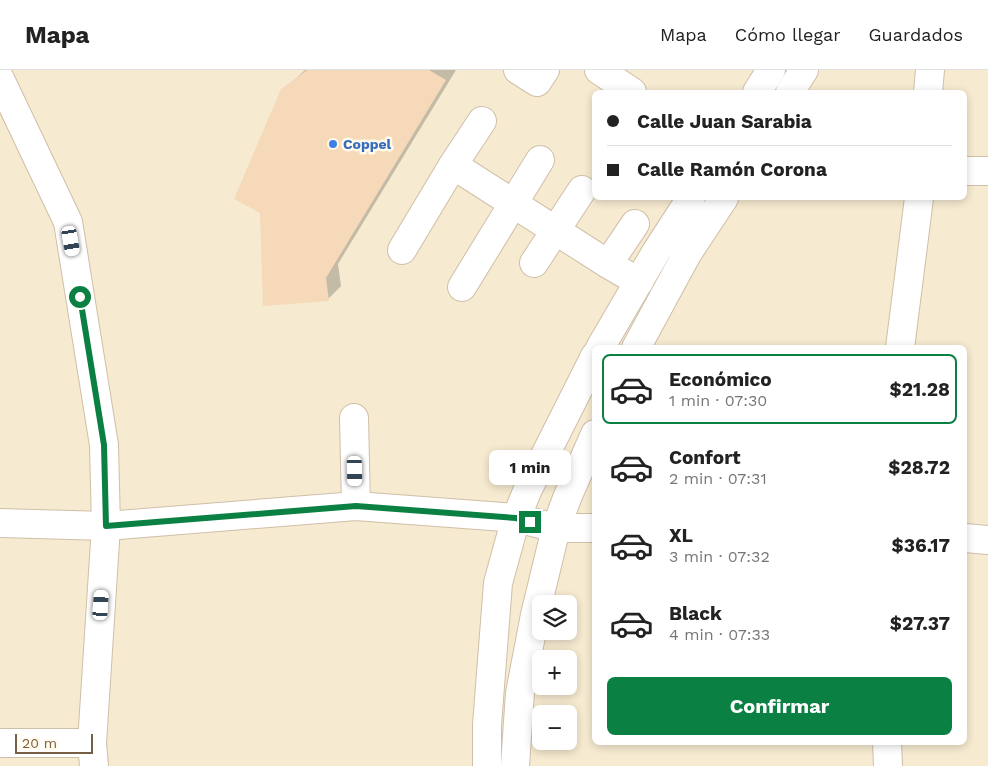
<!DOCTYPE html>
<html lang="es">
<meta charset="utf-8">
<style>
:root{--surface:#fff;--page:#f6f6f6;--text:#222;--muted:#767676;--line:#e0e0e0;--accent:#0b8043}
body{margin:0;font-family:"Work Sans",sans-serif;background:var(--page);color:var(--text);height:100vh;display:flex;flex-direction:column;font-size:19px;white-space:nowrap}
*{box-sizing:border-box;margin:0}
p{font-size:16px;color:var(--muted)}
.icon{flex:none;width:28px;height:28px;fill:none;stroke:currentColor;stroke-width:2;stroke-linecap:round;stroke-linejoin:round}
.map{position:relative;flex:1;overflow:hidden}
.details{position:absolute;left:592px;top:275px;width:375px;height:400px;display:flex;flex-direction:column;background:var(--surface);border-radius:8px;box-shadow:0 2px 8px #0003}
.details>*{flex:none}
.hud{position:absolute;left:592px;top:20px;width:375px;height:110px;border-radius:8px;box-shadow:0 2px 8px #0003;display:grid;align-content:center;height:110px;padding:0 15px;background:var(--surface)}
.buttons{position:absolute;left:532px;top:525px;display:grid;gap:10px}
.buttons a{display:grid;place-items:center;width:45px;height:45px;border-radius:8px;background:var(--surface);box-shadow:0 2px 8px #0003;font-size:25px}
.scale{position:absolute;left:15px;bottom:12px;width:78px;box-sizing:border-box;padding-left:5px;border:2px solid #775f47;border-top:0;font-size:14px;line-height:18px;white-space:nowrap;color:#775f47;-webkit-text-stroke:4px #fffaea;paint-order:stroke}
.end{position:absolute;width:22px;height:22px;margin:-11px;border:6px solid #0b8043;background:#fff;box-shadow:0 0 0 2px #fff}
.from{border-radius:50%}
.bubble{position:absolute;height:35px;border-radius:8px;background:var(--surface);box-shadow:0 2px 8px #0003;font-size:16px;font-weight:700;line-height:35px;text-align:center}
.car{position:absolute;width:15px;height:30px;margin:-15px -8px;border-radius:6px;box-shadow:0 0 4px 1px #0007;background:linear-gradient(#fff 24%,#345 0 40%,#fff 0 76%,#345 0 86%,#fff 0)}
.hud b{display:flex;align-items:center;gap:18px;height:48px;font-size:19px}
.hud b+b{border-top:1px solid var(--line)}
.hud i{width:12px;height:12px;background:var(--text)}
ul{padding:9px 0 0;list-style:none}
li{display:flex;align-items:center;gap:15px;height:70px;margin:0 10px 8px;padding:0 5px;border:2px solid transparent;border-radius:8px}
li div{flex:1}
li b{display:block;font-size:19px}
li em{font-style:normal;font-weight:700}
li.active{border-color:var(--accent)}
li>.icon{width:45px;height:45px;stroke-width:1.5}
.button{display:flex;gap:10px;margin-top:auto;padding:10px 15px}
.button a{flex:1;height:58px;border-radius:8px;background:var(--accent);color:#fff;font-size:20px;font-weight:700;line-height:58px;text-align:center}
header{display:flex;align-items:center;gap:30px;box-sizing:border-box;height:70px;padding:0 25px;background:var(--surface);border-bottom:1px solid var(--line)}
header strong{font-size:24px}
nav{display:flex;gap:28px;margin-inline-start:auto;font-size:18px}
.map>svg:first-child{display:block}
.residential{fill:#f6ead0;fill-rule:evenodd}
.shadow{fill:#0003}
.building{fill:#f5d9b8}
.lines{fill:none;stroke-linecap:round;stroke-linejoin:round}
.minor-casing{stroke:#d0bfa8;stroke-width:30}
.minor{stroke:#fff;stroke-width:28}
.route{stroke:#0b8043;stroke-width:6}
.shop-dot{fill:#3f7fe0;stroke:#fffaea;stroke-width:2}
.labels{text-anchor:middle;dominant-baseline:central;stroke-width:5;stroke-linejoin:round;paint-order:stroke}
.shop-label{font-size:14px;font-weight:bold;fill:#366cbe;stroke:#fffaea;text-anchor:start}
</style>
<header>
<strong>Mapa</strong>
<nav><a>Mapa</a><a>Cómo llegar</a><a>Guardados</a></nav>
</header>
<div class="map">
<svg width="988" height="696" viewBox="0 0 988 696">
<rect width="100%" height="100%" fill="#fef7e2"/>
<!-- residential -->
<path class="residential" d="M0,0h988v696h-988zM595,22h370v106h-370zM595,278h370v394h-370zM541,534h28v27h-28zM541,589h28v27h-28zM541,644h28v27h-28z"/>
<!-- shadow -->
<path class="shadow" d="M305,0h151l-118,194 3,22 -13,13 -45,-209z"/>
<!-- building -->
<path class="building" d="M307,0h122l17,10 -120,198 3,23 -66,5 -3,-93 -26,-14 47,-110z"/>
<g class="lines">
<defs>
<g id="minor">
<path d="M518,0l19,12 8,-12"/>
<path d="M599,0l33,22"/>
<path d="M0,9l68,143 36,223 2,81 -14,217 2,23"/>
<path d="M757,22l14,-22"/>
<path d="M790,22l14,-22"/>
<path d="M928,22l2,-22"/>
<path d="M482,51l-29,44 155,99 31,18"/>
<path d="M965,101h23"/>
<path d="M402,180l51,-85"/>
<path d="M534,193l48,-73"/>
<path d="M608,194l27,-40"/>
<path d="M462,217l78,-127"/>
<path d="M600,278l56,-96 35,-54"/>
<path d="M636,278l51,-94 37,-56"/>
<path d="M900,278l19,-150"/>
<path d="M354,348l2,88"/>
<path d="M0,453l106,3 250,-20 160,12 40,10h39"/>
<path d="M965,468l23,2"/>
<path d="M887,672l1,24"/>
<path d="M0,673h92"/>
<path d="M487,696v-41l11,-142 18,-65 12,-29 67,-133"/>
<path d="M515,696l5,-73 15,-78 21,-87 11,-30 28,-64"/>
</g>
</defs>
<!-- minor casing -->
<use href="#minor" class="minor-casing"/>
<!-- minor -->
<use href="#minor" class="minor"/>
</g>
<g class="lines">
<!-- route -->
<path class="route" d="M80,227l24,148 2,81 250,-20 160,12 14,4"/>
</g>
<!-- markers -->
<circle class="shop-dot" cx="333" cy="74" r="5"/>
<g class="labels">
<!-- shop labels -->
<g class="shop-label">
<text x="343" y="74">Coppel</text>
</g>
</g>
</svg>
<div class="buttons">
<a><svg class="icon" aria-label="layers" viewBox="0 0 24 24"><path d="M12 4l9 5-9 5-9-5zM3 14l9 5 9-5"/></svg></a>
<a>+</a>
<a>−</a>
</div>
<div class="scale">20 m</div>
<i class="end from" style="left:80px;top:227px"></i>
<i class="end" style="left:530px;top:452px"></i>
<div class="bubble" style="left:489px;top:380px;width:82px">1 min</div>
<i class="car" style="left:71px;top:171px;rotate:170deg"></i>
<i class="car" style="left:355px;top:401px;rotate:179deg"></i>
<i class="car" style="left:101px;top:535px;rotate:4deg"></i>
<div class="hud">
<b><i class="from"></i>Calle Juan Sarabia</b>
<b><i></i>Calle Ramón Corona</b>
</div>
<section class="details">
<ul>
<li class="active"><svg class="icon" aria-label="car" viewBox="0 0 24 24"><path d="M5 17H2v-5l4-1 3-4h7l3 4 3 1v5h-3M9 17h6M6 11h13"/><circle cx="7" cy="17" r="2"/><circle cx="17" cy="17" r="2"/></svg><div><b>Económico</b><p>1 min · 07:30</p></div><em>$21.28</em></li>
<li><svg class="icon" aria-label="car" viewBox="0 0 24 24"><path d="M5 17H2v-5l4-1 3-4h7l3 4 3 1v5h-3M9 17h6M6 11h13"/><circle cx="7" cy="17" r="2"/><circle cx="17" cy="17" r="2"/></svg><div><b>Confort</b><p>2 min · 07:31</p></div><em>$28.72</em></li>
<li><svg class="icon" aria-label="car" viewBox="0 0 24 24"><path d="M5 17H2v-5l4-1 3-4h7l3 4 3 1v5h-3M9 17h6M6 11h13"/><circle cx="7" cy="17" r="2"/><circle cx="17" cy="17" r="2"/></svg><div><b>XL</b><p>3 min · 07:32</p></div><em>$36.17</em></li>
<li><svg class="icon" aria-label="car" viewBox="0 0 24 24"><path d="M5 17H2v-5l4-1 3-4h7l3 4 3 1v5h-3M9 17h6M6 11h13"/><circle cx="7" cy="17" r="2"/><circle cx="17" cy="17" r="2"/></svg><div><b>Black</b><p>4 min · 07:33</p></div><em>$27.37</em></li>
</ul>
<div class="button"><a>Confirmar</a></div>
</section>
</div>
